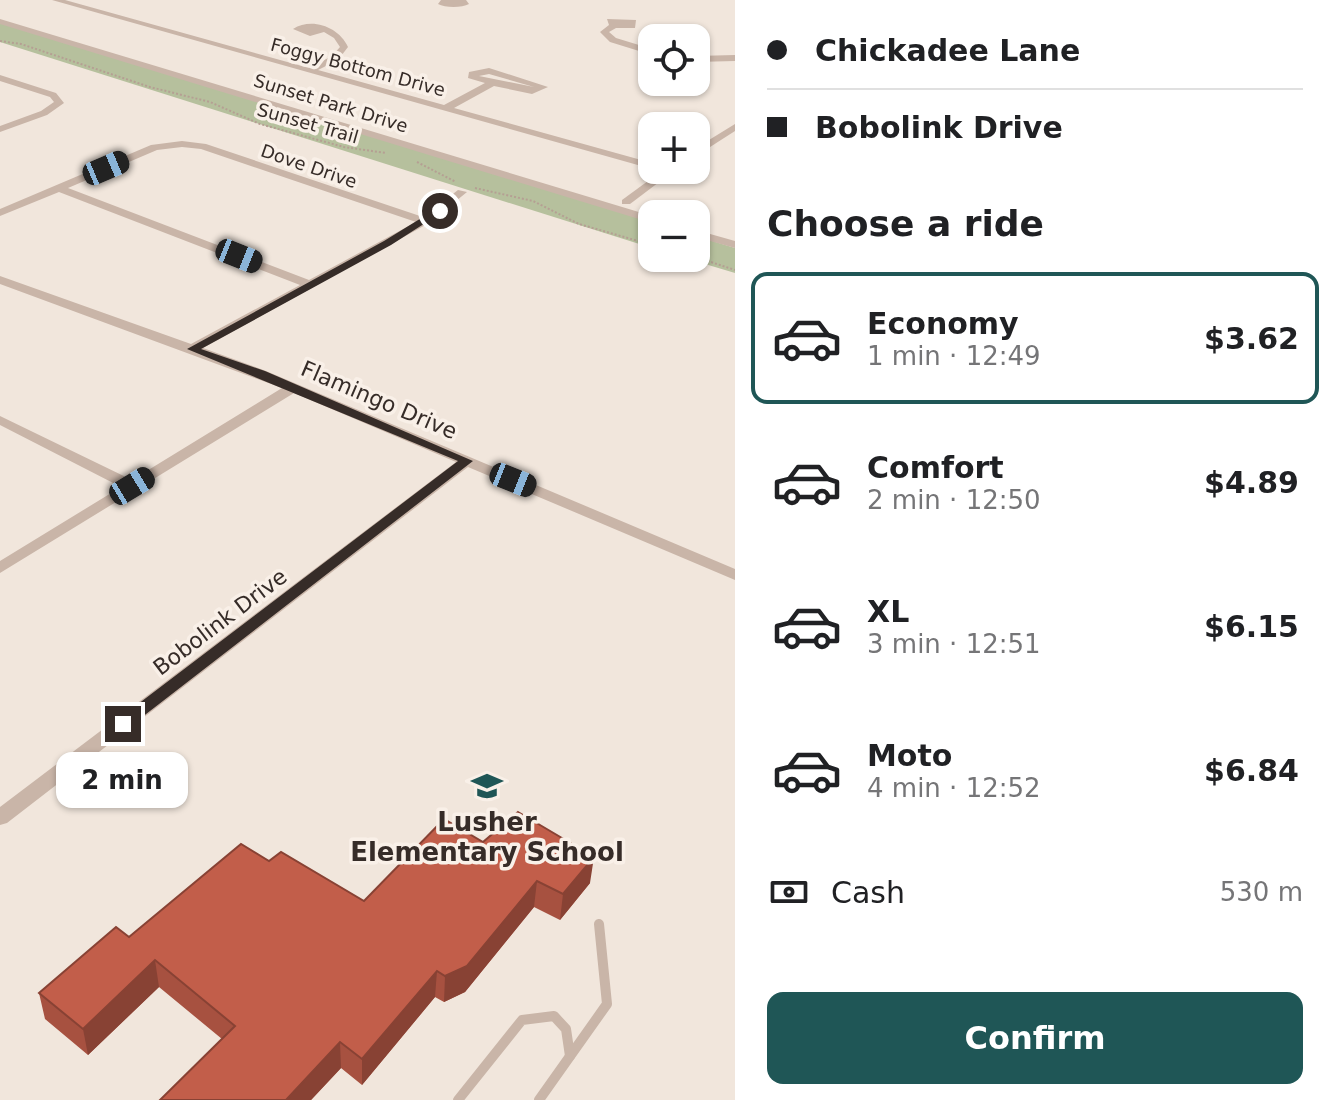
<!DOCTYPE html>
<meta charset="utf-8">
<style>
:root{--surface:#fff;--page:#f6f6f6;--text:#202124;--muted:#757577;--line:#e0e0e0;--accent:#1f5656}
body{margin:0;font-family:"DejaVu Sans",sans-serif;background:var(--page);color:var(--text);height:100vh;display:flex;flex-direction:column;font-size:30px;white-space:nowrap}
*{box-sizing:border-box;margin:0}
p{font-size:26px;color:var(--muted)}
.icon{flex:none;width:44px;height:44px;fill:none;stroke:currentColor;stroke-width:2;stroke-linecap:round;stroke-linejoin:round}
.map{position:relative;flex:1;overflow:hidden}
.sheet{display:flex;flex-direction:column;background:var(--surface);width:600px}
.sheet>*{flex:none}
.hud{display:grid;align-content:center;height:176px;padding:0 32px;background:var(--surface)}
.controls{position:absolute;left:638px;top:24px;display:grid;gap:16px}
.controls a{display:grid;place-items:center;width:72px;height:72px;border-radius:16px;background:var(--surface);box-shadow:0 2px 6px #0004;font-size:40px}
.end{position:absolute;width:36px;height:36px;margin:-18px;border:10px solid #362c28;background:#fff;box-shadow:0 0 0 4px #fff}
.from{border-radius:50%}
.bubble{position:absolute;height:56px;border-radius:16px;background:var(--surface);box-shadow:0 2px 6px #0004;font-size:26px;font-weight:700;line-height:56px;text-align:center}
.car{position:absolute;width:24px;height:48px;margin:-24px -12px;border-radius:10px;box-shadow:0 0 6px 2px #0007;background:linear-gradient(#222 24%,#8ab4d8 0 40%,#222 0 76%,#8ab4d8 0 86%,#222 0)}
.hud b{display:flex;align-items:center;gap:28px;height:76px;font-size:30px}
.hud b+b{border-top:2px solid var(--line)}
.hud i{width:20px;height:20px;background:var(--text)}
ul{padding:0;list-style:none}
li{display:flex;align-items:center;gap:24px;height:132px;margin:0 16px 12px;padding:0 16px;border:4px solid transparent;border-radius:16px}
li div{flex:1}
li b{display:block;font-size:30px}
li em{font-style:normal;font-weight:700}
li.current{border-color:var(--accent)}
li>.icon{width:72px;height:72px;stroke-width:1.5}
h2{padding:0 32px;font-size:36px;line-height:96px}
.pay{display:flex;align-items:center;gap:20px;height:88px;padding:0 32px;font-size:30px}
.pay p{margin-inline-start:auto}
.primary-button{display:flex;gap:16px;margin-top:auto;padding:16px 32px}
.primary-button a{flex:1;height:92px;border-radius:16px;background:var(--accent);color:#fff;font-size:32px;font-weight:700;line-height:92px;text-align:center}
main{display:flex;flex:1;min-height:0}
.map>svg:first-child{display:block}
.green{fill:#b6c09d}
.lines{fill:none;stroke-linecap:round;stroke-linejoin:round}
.path{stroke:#b59f93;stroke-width:2;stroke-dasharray:2 2;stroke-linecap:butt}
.lane{stroke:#c9b5a8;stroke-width:10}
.street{fill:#c9b5a8;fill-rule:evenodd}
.wall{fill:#a75140}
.shaded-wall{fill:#884234}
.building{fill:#c25e4a;stroke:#884234;stroke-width:2}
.route{fill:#362c28}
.labels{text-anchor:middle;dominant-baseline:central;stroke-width:7;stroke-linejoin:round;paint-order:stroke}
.far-street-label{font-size:18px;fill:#362c28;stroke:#f9f0e8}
.street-label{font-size:22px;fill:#362c28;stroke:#f9f0e8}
.near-poi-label{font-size:26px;font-weight:bold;fill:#362c28;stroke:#f9f0e8}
</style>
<main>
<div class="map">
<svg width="735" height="1100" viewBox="0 0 735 1100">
<rect width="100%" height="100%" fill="#f1e6dc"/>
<!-- green -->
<g class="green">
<path d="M0,23l652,199v26l-652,-206z"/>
<path d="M696,236l39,12v25l-50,-15h11z"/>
</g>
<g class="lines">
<!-- path -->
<g class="path">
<path d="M0,41l21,3 129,43 60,15 50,22 84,23 42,6"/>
<path d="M417,162l39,20"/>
<path d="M475,188l58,13 46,23 73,21"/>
<path d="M696,257l39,13"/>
</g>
<!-- lane -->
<g class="lane">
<path d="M458,1100l64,-80 32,-4 12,13 4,27"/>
<path d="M539,1100l68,-96 -8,-80"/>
</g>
<!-- street -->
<g class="street">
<path d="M52,0h13l244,68 23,-12 8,-9 -6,-9 -10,-6 -14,4 -17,-7c19,-12 46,-2 55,18l-10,13 -20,10 126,35 41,-22 -17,-5 1,-6 20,-4 59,19 -16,7 -38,-8 -40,22 198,55v6zM489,74l45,13 -55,-11z"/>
<path d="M441,0h25l3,4c-7,4 -24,4 -31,0z"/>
<path d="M0,19l652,197v7l-652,-199z"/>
<path d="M607,19l29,1 -1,8h-19l-7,4 7,6 36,11v6l-42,-13 -10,-10 9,-7z"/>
<path d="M735,55v6l-39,1v-6z"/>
<path d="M0,75l56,18 8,10 -17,12 -47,17v-6l41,-15 13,-9 -4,-5 -50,-16z"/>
<path d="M735,124v7l-39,25v-8z"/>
<path d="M182,141l24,3 217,73 35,-27 9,2 -38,31 -226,125 63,23 469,198v11l-267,-113 -461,356 -7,2v-18l456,-345 -162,-69 -294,180v-12l121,-74 -121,-62v-9l132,64 150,-92 -282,-104v-8l191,68 109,-59 -241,-93 -59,24v-7l151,-64zM182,147l19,2 215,73 -107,58 -241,-92 89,-38z"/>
<path d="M663,170h12l-45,34h-8v-4z"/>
<path d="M696,230l39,11v7l-39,-11z"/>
</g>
</g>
<!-- wall -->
<path class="wall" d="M483,842l107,41 -30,37 -26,-13 -69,85 -21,10 -9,-5 -73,88 -21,-17 -30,32h-151l62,-61 -63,-52 -71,68 -43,-36 -6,-26 90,-56 140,-76 95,40z"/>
<!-- shaded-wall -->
<g class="shaded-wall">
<path d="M594,857l-4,26 -30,37 3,-26z"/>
<path d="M537,881l-3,26 -69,85 -21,10 1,-26z"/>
<path d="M155,960l4,27 -71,68 -5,-26z"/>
<path d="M437,971l-2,26 -73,88v-26z"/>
<path d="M340,1042l1,26 -30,32h-25z"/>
</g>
<!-- building -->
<path class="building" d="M518,812l76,45 -31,37 -26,-13 -70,85 -22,10 -8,-5 -75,88 -22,-17 -54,58h-126l75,-74 -80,-66 -72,69 -44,-36 77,-66 13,10 112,-93 28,17 12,-9 83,49 80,-82 39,23z"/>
<!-- route -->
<path class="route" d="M436,209l8,2 -53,34 -190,104 64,22 208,90 -345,267h-11v-8l341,-259 -271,-112 197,-108z"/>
<!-- icons -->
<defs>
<symbol id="school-bare" viewBox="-9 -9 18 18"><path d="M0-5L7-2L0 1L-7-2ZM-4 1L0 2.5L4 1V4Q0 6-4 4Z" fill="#1f5656" stroke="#f9f0e8" stroke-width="2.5" paint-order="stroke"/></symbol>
</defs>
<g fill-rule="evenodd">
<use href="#school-bare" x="465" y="764" width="44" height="44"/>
</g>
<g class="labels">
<!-- far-street labels -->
<g class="far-street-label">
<text transform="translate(358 67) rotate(15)">Foggy Bottom Drive</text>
<text transform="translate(331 103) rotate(17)">Sunset Park Drive</text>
<text transform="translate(308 123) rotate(16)">Sunset Trail</text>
<text transform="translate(309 166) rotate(19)">Dove Drive</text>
</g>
<!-- street labels -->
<g class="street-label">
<text transform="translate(379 400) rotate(23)">Flamingo Drive</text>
<text transform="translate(220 622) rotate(-37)">Bobolink Drive</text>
</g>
<!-- near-poi labels -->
<g class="near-poi-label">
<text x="487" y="822">Lusher<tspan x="487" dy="30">Elementary School</tspan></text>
</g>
</g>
</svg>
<div class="controls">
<a><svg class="icon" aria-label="locate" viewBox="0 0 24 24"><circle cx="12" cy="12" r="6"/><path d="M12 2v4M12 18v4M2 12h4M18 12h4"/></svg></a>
<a>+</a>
<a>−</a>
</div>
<i class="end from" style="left:440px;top:211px"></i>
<i class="end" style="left:123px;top:724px"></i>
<div class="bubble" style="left:56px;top:752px;width:132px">2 min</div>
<i class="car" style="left:106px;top:168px;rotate:67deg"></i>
<i class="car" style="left:239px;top:256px;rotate:112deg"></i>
<i class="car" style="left:513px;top:480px;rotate:112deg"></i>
<i class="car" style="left:132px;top:486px;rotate:59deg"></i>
</div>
<section class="sheet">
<div class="hud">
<b><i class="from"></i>Chickadee Lane</b>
<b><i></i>Bobolink Drive</b>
</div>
<h2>Choose a ride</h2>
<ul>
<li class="current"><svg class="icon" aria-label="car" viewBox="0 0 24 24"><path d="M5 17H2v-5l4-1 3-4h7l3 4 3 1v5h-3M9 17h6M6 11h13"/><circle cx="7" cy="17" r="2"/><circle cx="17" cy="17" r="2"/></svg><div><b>Economy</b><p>1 min · 12:49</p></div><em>$3.62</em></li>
<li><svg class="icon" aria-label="car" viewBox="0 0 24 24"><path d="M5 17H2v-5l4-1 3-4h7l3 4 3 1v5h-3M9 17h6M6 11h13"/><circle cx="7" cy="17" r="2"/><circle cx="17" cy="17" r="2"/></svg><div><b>Comfort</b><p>2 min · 12:50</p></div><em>$4.89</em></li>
<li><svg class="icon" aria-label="car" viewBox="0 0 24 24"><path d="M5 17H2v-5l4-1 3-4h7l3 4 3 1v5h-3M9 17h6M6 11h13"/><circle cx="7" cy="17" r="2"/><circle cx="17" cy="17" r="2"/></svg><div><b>XL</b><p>3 min · 12:51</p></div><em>$6.15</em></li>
<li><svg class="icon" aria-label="car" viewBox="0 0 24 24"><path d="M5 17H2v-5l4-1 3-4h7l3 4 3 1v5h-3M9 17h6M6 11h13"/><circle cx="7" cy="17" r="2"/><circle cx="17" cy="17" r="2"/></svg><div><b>Moto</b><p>4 min · 12:52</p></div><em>$6.84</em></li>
</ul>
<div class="pay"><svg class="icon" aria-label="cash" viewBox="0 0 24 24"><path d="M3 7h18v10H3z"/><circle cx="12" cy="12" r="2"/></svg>Cash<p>530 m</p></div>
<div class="primary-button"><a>Confirm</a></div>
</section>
</main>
